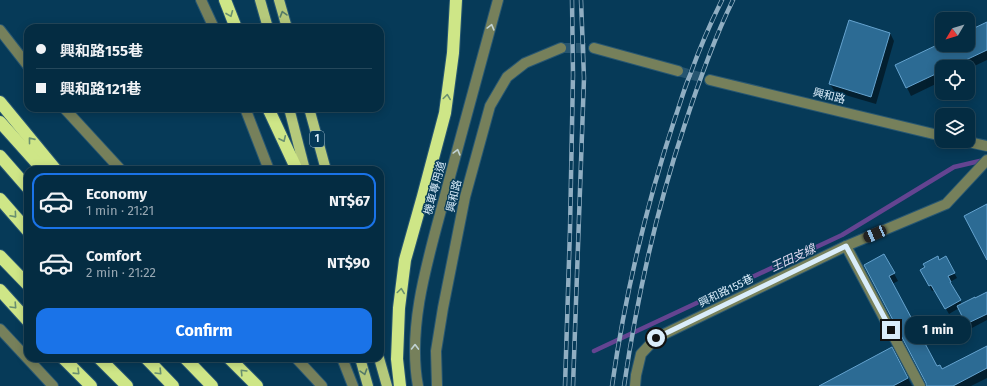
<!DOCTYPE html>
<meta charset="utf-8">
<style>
:root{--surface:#042c42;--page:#12384d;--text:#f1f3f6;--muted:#97a7b2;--line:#25485b;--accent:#1a73e8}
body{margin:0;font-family:"Fira Sans","Noto Sans TC",sans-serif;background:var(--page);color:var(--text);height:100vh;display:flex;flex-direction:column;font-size:15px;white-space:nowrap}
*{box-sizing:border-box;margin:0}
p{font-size:13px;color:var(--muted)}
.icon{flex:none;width:22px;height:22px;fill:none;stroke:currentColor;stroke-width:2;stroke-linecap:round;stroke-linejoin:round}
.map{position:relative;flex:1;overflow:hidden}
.panel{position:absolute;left:24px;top:166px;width:360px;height:196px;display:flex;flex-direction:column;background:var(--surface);border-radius:12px;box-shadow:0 2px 10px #0003,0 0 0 1px var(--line)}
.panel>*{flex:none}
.hud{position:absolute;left:24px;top:24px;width:360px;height:88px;border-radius:12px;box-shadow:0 2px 10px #0003,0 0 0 1px var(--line);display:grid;align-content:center;height:88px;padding:0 12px;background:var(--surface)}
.needle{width:26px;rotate:232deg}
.fabs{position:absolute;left:935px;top:12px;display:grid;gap:8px}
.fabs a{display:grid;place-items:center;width:40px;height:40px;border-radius:8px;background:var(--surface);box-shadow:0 2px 10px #0003,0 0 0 1px var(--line);font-size:20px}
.end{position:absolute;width:18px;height:18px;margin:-9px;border:5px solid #daedfb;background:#111;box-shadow:0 0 0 2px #111}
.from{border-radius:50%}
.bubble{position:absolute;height:28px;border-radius:12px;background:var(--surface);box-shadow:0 2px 10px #0003,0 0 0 1px var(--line);font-size:13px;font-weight:700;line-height:28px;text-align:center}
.car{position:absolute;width:12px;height:24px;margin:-12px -6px;border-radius:5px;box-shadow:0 0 3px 1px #0007;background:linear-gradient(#222 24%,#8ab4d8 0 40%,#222 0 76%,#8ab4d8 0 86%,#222 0)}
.hud b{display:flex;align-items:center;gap:14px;height:38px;font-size:15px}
.hud b+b{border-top:1px solid var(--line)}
.hud i{width:10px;height:10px;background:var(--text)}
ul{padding:7px 0 0;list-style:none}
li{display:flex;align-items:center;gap:12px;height:56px;margin:0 8px 6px;padding:0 4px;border:2px solid transparent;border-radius:12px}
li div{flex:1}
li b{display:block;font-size:15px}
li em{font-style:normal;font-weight:700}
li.on{border-color:var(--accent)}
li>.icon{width:36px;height:36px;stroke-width:1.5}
.primary-button{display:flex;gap:8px;margin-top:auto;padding:8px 12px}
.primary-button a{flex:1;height:46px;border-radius:12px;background:var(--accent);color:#fff;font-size:16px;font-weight:700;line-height:46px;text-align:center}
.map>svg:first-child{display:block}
.shadow{fill:#0007}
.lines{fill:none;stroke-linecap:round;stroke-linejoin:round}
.stream{stroke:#644491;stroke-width:4.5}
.building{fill:#2c6b94;stroke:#65a3cf}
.minor-tunnel{stroke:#265570;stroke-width:10;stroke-dasharray:10 5;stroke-linecap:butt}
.minor-casing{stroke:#285772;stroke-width:12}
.major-casing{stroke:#285772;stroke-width:12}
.highway-casing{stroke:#285772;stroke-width:14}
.minor{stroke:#76805b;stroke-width:10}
.major{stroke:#b5c97b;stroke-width:10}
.highway{stroke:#cee687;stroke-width:12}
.rail-casing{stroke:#90aec2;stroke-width:4.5}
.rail{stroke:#063a58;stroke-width:3;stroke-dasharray:9;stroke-linecap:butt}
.oneway{stroke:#6a9070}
.oneway2{stroke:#557a68}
.oneway3{stroke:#c1d2d3}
.route{stroke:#daedfb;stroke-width:5}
.labels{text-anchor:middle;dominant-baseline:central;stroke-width:3;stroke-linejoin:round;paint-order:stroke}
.shield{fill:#063a58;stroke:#9ab7ca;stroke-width:1}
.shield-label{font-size:10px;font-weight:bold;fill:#daedfb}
.street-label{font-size:11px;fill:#daedfb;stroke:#063a58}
.water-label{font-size:12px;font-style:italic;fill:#e0d9ef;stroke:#063a58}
</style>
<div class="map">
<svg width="987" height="386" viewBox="0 0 987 386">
<rect width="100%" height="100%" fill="#063a58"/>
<!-- shadow -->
<g class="shadow">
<path d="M987,23v37l-19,9v-2h-26v14l-31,15 -15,-31 46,-21v1h26v-13z"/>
<path d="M890,33l4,8 -18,63 -41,-12 -5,-8z"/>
<path d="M884,255l14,26 -6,3 45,83 5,4 45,-24v31l-16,8h-44v-3l-61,-118z"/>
<path d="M946,258l11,20 -7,4 3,5 -1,1 10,16 25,-11v27l-17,9 -11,-21 -10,6 -14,-24 -3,1 -11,-21z"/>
<path d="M897,358l15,28h-91z"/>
</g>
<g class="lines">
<!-- stream -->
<path class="stream" d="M594,351l248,-116 112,-68 30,-7"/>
</g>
<!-- building -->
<g class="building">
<path d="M849,20l41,13 -19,64 -42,-13z"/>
<path d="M987,22v28l-36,17h-9v4l-36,17 -11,-23 42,-20h31v-14z"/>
<path d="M987,204v56l-23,-44z"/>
<path d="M884,254l11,19 -6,3 48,90 3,-1 2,4 45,-23v22l-34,18h-27v-3l-62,-118z"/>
<path d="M938,256l1,4 7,-4 9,17 -7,3 3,6h-1l11,18 -16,9 -14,-24 -2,1 -9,-16 5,-3 -2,-3z"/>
<path d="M987,292v22l-21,10 -9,-18 18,-9v1z"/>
<path d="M892,347l16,31 -15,8h-74z"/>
</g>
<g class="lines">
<!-- minor-tunnel -->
<g class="minor-tunnel">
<path d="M561,48h33"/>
<path d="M678,71l32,9"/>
</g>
<defs>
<g id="minor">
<path d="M201,0l13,28"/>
<path d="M0,30l28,36"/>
<path d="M594,48l84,23"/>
<path d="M710,80l232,56"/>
<path d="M64,108l57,62"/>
<path d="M245,108l24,62"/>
<path d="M964,141l23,5"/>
<path d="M846,246l74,140"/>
<path d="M0,329l53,57"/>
<path d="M296,358l26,28"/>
<path d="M342,358l11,28"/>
<path d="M418,386c-12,-65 14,-139 30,-202 17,-61 33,-123 50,-184"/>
<path d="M437,386l-1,-35 7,-43 22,-111 25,-91 17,-29 18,-14 36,-15"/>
<path d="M635,386l1,-11 5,-21 15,-16 190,-92 100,-42 41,-44"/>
</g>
<g id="major">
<path d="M260,0l8,28"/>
<path d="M279,0l8,28"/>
<path d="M289,108l16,62"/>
<path d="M309,108l17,62"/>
<path d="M360,358l8,28"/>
<path d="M379,358l8,28"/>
</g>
<g id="highway">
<path d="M225,0l11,28"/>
<path d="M0,102l56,68"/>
<path d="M268,108l29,62"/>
<path d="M0,122l43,48"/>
<path d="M0,156l28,32"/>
<path d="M0,199l28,32"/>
<path d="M0,256l28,29"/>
<path d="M0,290l28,31"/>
<path d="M63,358l28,28"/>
<path d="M99,358l28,28"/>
<path d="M146,358l27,28"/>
<path d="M185,358l27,28"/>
<path d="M229,358l28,28"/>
<path d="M400,386l-3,-27 2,-51 6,-48 18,-64 22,-83 8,-60 3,-53"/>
</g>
</defs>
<!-- minor casing -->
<use href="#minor" class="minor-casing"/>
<!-- major casing -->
<use href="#major" class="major-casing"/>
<!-- highway casing -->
<use href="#highway" class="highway-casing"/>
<!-- minor -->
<use href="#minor" class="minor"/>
<!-- major -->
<use href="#major" class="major"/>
<!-- highway -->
<use href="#highway" class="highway"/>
<defs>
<g id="rail">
<path d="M565,386l5,-157 3,-154 -1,-75"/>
<path d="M573,386l11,-308 -3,-78"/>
<path d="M612,386c13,-91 34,-180 63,-268 5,-14 9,-29 15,-43 9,-25 20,-51 32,-75"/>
<path d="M624,386c13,-88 32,-175 60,-259 14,-43 29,-86 49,-127"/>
</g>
</defs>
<!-- rail casing -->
<use href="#rail" class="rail-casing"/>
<!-- rail -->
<use href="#rail" class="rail"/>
</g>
<!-- one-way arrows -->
<defs><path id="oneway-chevron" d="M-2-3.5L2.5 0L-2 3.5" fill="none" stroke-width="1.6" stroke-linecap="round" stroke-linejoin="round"/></defs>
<g class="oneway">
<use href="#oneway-chevron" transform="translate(230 14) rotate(68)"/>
<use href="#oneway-chevron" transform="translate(447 97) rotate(-82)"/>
<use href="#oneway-chevron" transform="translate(283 139) rotate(65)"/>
<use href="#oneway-chevron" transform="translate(31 140) rotate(-129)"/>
<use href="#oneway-chevron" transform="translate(14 215) rotate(49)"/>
<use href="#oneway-chevron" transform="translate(401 291) rotate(-82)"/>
<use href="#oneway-chevron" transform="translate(14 306) rotate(47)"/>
<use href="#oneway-chevron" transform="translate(77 372) rotate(44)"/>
<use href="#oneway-chevron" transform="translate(159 372) rotate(46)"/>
<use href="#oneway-chevron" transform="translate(243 372) rotate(-134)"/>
</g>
<g class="oneway2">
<use href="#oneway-chevron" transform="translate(283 14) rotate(-106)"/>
<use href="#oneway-chevron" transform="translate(364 372) rotate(73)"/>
</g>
<g class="oneway3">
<use href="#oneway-chevron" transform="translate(491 27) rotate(-75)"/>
<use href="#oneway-chevron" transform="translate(457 152) rotate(-75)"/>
<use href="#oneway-chevron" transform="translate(415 347) rotate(-89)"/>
</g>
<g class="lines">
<!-- route -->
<path class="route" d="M656,338l190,-92 45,84"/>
</g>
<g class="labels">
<!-- shield labels -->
<rect class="shield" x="310" y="131" width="14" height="16" rx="3"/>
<g class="shield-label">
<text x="317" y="139">1</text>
</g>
<!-- street labels -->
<g class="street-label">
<text transform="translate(829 96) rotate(14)">興和路</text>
<text transform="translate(435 188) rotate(-75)">機車專用道</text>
<text transform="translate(454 196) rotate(-77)">興和路</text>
<text transform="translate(726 291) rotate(-26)">興和路155巷</text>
</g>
<!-- water labels -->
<g class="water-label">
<text transform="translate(793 258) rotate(-25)">王田支線</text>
</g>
</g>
</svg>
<div class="fabs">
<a><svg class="needle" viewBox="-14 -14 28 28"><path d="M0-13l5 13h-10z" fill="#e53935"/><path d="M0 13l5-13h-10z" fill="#97a7b2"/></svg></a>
<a><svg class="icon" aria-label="locate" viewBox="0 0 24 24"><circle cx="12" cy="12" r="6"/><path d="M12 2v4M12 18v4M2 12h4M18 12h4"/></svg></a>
<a><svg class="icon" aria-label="layers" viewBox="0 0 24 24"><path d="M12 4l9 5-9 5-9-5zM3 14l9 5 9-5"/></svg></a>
</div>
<i class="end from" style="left:656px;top:338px"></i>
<i class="end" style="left:891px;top:330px"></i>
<div class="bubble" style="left:905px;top:316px;width:66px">1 min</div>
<i class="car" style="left:875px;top:234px;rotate:247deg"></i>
<div class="hud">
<b><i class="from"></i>興和路155巷</b>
<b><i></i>興和路121巷</b>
</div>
<section class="panel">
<ul>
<li class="on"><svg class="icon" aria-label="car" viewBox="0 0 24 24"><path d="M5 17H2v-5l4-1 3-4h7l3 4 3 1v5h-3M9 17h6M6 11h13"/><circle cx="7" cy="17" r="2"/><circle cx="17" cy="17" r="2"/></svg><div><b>Economy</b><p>1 min · 21:21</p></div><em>NT$67</em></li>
<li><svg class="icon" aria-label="car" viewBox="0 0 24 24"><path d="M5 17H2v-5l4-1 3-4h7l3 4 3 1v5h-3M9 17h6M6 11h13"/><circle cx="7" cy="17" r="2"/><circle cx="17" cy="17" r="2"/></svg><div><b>Comfort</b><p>2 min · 21:22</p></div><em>NT$90</em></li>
</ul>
<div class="primary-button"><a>Confirm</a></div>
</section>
</div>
